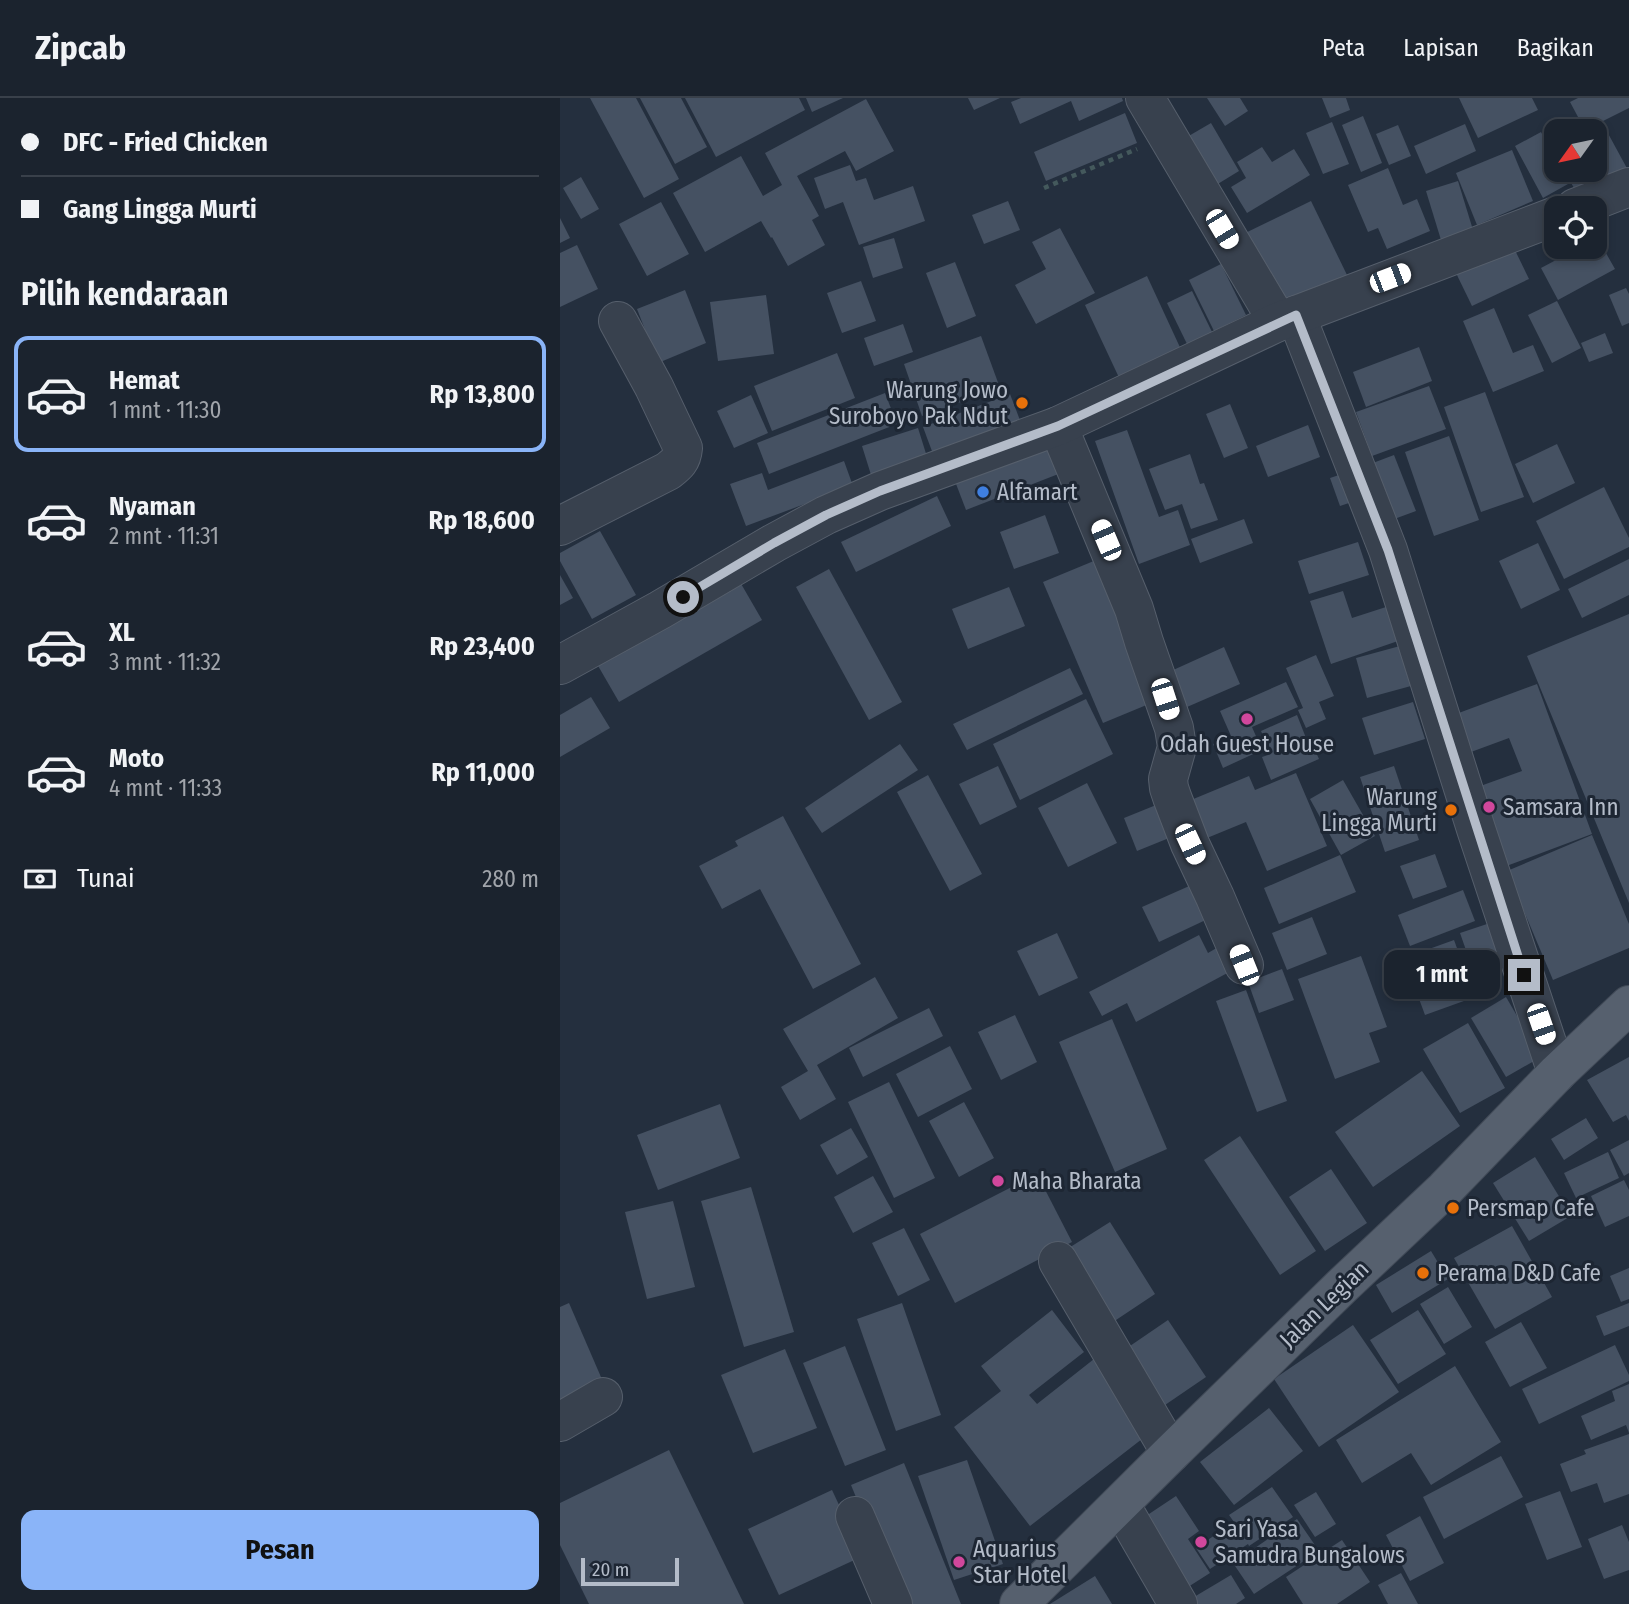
<!DOCTYPE html>
<html lang="id">
<meta charset="utf-8">
<style>
:root{--surface:#1b232e;--page:#242b36;--text:#f1f3f6;--muted:#a0a4aa;--line:#39404a;--accent:#8ab4f8}
body{margin:0;font-family:"Fira Sans Condensed",sans-serif;background:var(--page);color:var(--text);height:100vh;display:flex;flex-direction:column;font-size:26px;white-space:nowrap}
*{box-sizing:border-box;margin:0}
p{font-size:23px;color:var(--muted)}
.icon{flex:none;width:38px;height:38px;fill:none;stroke:currentColor;stroke-width:2;stroke-linecap:round;stroke-linejoin:round}
.map{position:relative;flex:1;overflow:hidden}
.side{display:flex;flex-direction:column;background:var(--surface);width:560px}
.side>*{flex:none}
.guide{display:grid;align-content:center;height:154px;padding:0 21px;background:var(--surface)}
.needle{width:46px;rotate:237deg}
.buttons{position:absolute;left:984px;top:21px;display:grid;gap:14px}
.buttons a{display:grid;place-items:center;width:63px;height:63px;border-radius:14px;background:var(--surface);box-shadow:0 4px 10px #0003,0 0 0 2px var(--line);font-size:35px}
.scale{position:absolute;left:21px;bottom:18px;width:98px;box-sizing:border-box;padding-left:7px;border:4px solid #b4bcc9;border-top:0;font-size:19px;line-height:24px;white-space:nowrap;color:#b4bcc9;-webkit-text-stroke:5px #1d2633;paint-order:stroke}
.end{position:absolute;width:32px;height:32px;margin:-16px;border:9px solid #b4bcc9;background:#111;box-shadow:0 0 0 4px #111}
.from{border-radius:50%}
.bubble{position:absolute;height:49px;border-radius:14px;background:var(--surface);box-shadow:0 4px 10px #0003,0 0 0 2px var(--line);font-size:23px;font-weight:700;line-height:49px;text-align:center}
.car{position:absolute;width:21px;height:42px;margin:-21px -10px;border-radius:9px;box-shadow:0 0 5px 2px #0007;background:linear-gradient(#fff 24%,#345 0 40%,#fff 0 76%,#345 0 86%,#fff 0)}
.guide b{display:flex;align-items:center;gap:24px;height:66px;font-size:26px}
.guide b+b{border-top:2px solid var(--line)}
.guide i{width:18px;height:18px;background:var(--text)}
ul{padding:0;list-style:none}
li{display:flex;align-items:center;gap:21px;height:116px;margin:0 14px 10px;padding:0 7px;border:4px solid transparent;border-radius:14px}
li div{flex:1}
li b{display:block;font-size:26px}
li em{font-style:normal;font-weight:700}
li.selected{border-color:var(--accent)}
li>.icon{width:63px;height:63px;stroke-width:1.5}
h2{padding:0 21px;font-size:32px;line-height:84px}
.pay{display:flex;align-items:center;gap:18px;height:77px;padding:0 21px;font-size:26px}
.pay p{margin-inline-start:auto}
.action{display:flex;gap:14px;margin-top:auto;padding:14px 21px}
.action a{flex:1;height:80px;border-radius:14px;background:var(--accent);color:#111;font-size:28px;font-weight:700;line-height:80px;text-align:center}
header{display:flex;align-items:center;gap:42px;box-sizing:border-box;height:98px;padding:0 35px;background:var(--surface);border-bottom:2px solid var(--line)}
header strong{font-size:33px}
nav{display:flex;gap:38px;margin-inline-start:auto;font-size:24px}
main{display:flex;flex:1;min-height:0}
.map>svg:first-child{display:block}
.building{fill:#455162}
.lines{fill:none;stroke-linecap:round;stroke-linejoin:round}
.minor-casing{stroke:#565f6c;stroke-width:40}
.major-casing{stroke:#414a57;stroke-width:40}
.path{stroke:#44595c;stroke-width:4.5;stroke-dasharray:5 5;stroke-linecap:butt}
.minor{stroke:#38414e;stroke-width:38}
.major{stroke:#56606e;stroke-width:38}
.route{stroke:#b4bcc9;stroke-width:9}
.food-dot{fill:#e8710a;stroke:#1d2633;stroke-width:2.5}
.shop-dot{fill:#3f7fe0;stroke:#1d2633;stroke-width:2.5}
.hotel-dot{fill:#d1479c;stroke:#1d2633;stroke-width:2.5}
.labels{text-anchor:middle;dominant-baseline:central;stroke-width:6;stroke-linejoin:round;paint-order:stroke}
.poi-label{font-size:23px;fill:#b4bcc9;stroke:#1d2633;text-anchor:start}
.street-label{font-size:23px;fill:#b4bcc9;stroke:#1d2633}
</style>
<header>
<strong>Zipcab</strong>
<nav><a>Peta</a><a>Lapisan</a><a>Bagikan</a></nav>
</header>
<main>
<section class="side">
<div class="guide">
<b><i class="from"></i>DFC - Fried Chicken</b>
<b><i></i>Gang Lingga Murti</b>
</div>
<h2>Pilih kendaraan</h2>
<ul>
<li class="selected"><svg class="icon" aria-label="car" viewBox="0 0 24 24"><path d="M5 17H2v-5l4-1 3-4h7l3 4 3 1v5h-3M9 17h6M6 11h13"/><circle cx="7" cy="17" r="2"/><circle cx="17" cy="17" r="2"/></svg><div><b>Hemat</b><p>1 mnt · 11:30</p></div><em>Rp 13,800</em></li>
<li><svg class="icon" aria-label="car" viewBox="0 0 24 24"><path d="M5 17H2v-5l4-1 3-4h7l3 4 3 1v5h-3M9 17h6M6 11h13"/><circle cx="7" cy="17" r="2"/><circle cx="17" cy="17" r="2"/></svg><div><b>Nyaman</b><p>2 mnt · 11:31</p></div><em>Rp 18,600</em></li>
<li><svg class="icon" aria-label="car" viewBox="0 0 24 24"><path d="M5 17H2v-5l4-1 3-4h7l3 4 3 1v5h-3M9 17h6M6 11h13"/><circle cx="7" cy="17" r="2"/><circle cx="17" cy="17" r="2"/></svg><div><b>XL</b><p>3 mnt · 11:32</p></div><em>Rp 23,400</em></li>
<li><svg class="icon" aria-label="car" viewBox="0 0 24 24"><path d="M5 17H2v-5l4-1 3-4h7l3 4 3 1v5h-3M9 17h6M6 11h13"/><circle cx="7" cy="17" r="2"/><circle cx="17" cy="17" r="2"/></svg><div><b>Moto</b><p>4 mnt · 11:33</p></div><em>Rp 11,000</em></li>
</ul>
<div class="pay"><svg class="icon" aria-label="cash" viewBox="0 0 24 24"><path d="M3 7h18v10H3z"/><circle cx="12" cy="12" r="2"/></svg>Tunai<p>280 m</p></div>
<div class="action"><a>Pesan</a></div>
</section>
<div class="map">
<svg width="1069" height="1506" viewBox="0 0 1069 1506">
<rect width="100%" height="100%" fill="#242f3e"/>
<!-- building -->
<g class="building">
<path d="M30,0h46l43,81 -35,19z"/>
<path d="M80,0h41l26,49 -32,17z"/>
<path d="M125,0h114l6,12 -89,47z"/>
<path d="M246,0h37l-31,14z"/>
<path d="M408,0h32l-26,12z"/>
<path d="M461,0h101l1,3 -44,20 -8,-20 -51,23 -9,-22z"/>
<path d="M647,0h33l8,13 -23,15z"/>
<path d="M762,0h24l4,12 -20,8z"/>
<path d="M899,0h73l6,12 -60,28z"/>
<path d="M1018,0h51v10l-44,22 -15,-28z"/>
<path d="M306,1l28,52 -38,20 -11,-20 -48,25 22,40 -7,4 13,25 -37,21 -16,-29 -1,1 -10,-17 -56,31 -32,-59 68,-37 22,40 19,-11 -17,-32z"/>
<path d="M565,15l12,30 -91,38 -12,-29z"/>
<path d="M803,18l19,47 -21,9 -19,-47z"/>
<path d="M772,24l17,42 -26,10 -17,-41z"/>
<path d="M651,25l28,48 -36,22 -28,-49z"/>
<path d="M905,26l11,27 -50,23 -12,-28z"/>
<path d="M838,27l13,31 -22,9 -13,-31z"/>
<path d="M1044,28l25,46 -49,27 -16,-29h30v-39z"/>
<path d="M981,34l15,29v9h5l7,14 -25,14 -28,-52z"/>
<path d="M702,49l10,15 22,-13 16,26 -63,38 -16,-26 15,-9 -9,-16z"/>
<path d="M952,52l21,51 -56,24 -21,-52z"/>
<path d="M290,67l6,16 10,-3 8,22 39,-14 12,35 -66,24 -16,-43 -18,7 -11,-31z"/>
<path d="M828,70l15,37 14,-6 13,32 -43,18 -9,-21 -10,4 -20,-47z"/>
<path d="M21,79l18,32 -18,10 -18,-31z"/>
<path d="M898,83l15,49 -32,10 -15,-49z"/>
<path d="M448,103l12,29 -36,14 -12,-29z"/>
<path d="M751,103l37,76 -75,32 -36,-72z"/>
<path d="M101,104l28,52 -42,22 -28,-52z"/>
<path d="M0,120l10,20 -10,5z"/>
<path d="M500,130l35,65 -59,31 -21,-39 31,-16 -14,-27z"/>
<path d="M996,133v16h38v-15l21,37 -57,31 -17,-32 15,-8 -12,-22z"/>
<path d="M334,140l9,30 -30,10 -10,-31z"/>
<path d="M952,146l17,35 -57,27 -17,-35z"/>
<path d="M17,147l21,44 -38,18v-54z"/>
<path d="M395,164l21,54 -29,12 -21,-55z"/>
<path d="M661,166l25,51 -32,16 -25,-51z"/>
<path d="M587,178l37,80 -62,28 -37,-79z"/>
<path d="M301,183l15,40 -34,12 -15,-40z"/>
<path d="M1066,190l3,6v29l-7,3 -13,-31z"/>
<path d="M125,192l21,53 -48,20 -21,-54z"/>
<path d="M632,193l21,43 -25,12 -21,-43z"/>
<path d="M206,197l8,59 -56,7 -8,-59z"/>
<path d="M997,203l24,47 -29,15 -24,-48z"/>
<path d="M934,210l19,45 20,-8 11,26 -51,21 -30,-71z"/>
<path d="M343,226l10,28 -39,14 -10,-28z"/>
<path d="M1045,235l8,20 -24,9 -8,-19z"/>
<path d="M421,238l19,52 -78,28 -18,-52z"/>
<path d="M859,249l13,34 -66,26 -13,-35z"/>
<path d="M277,255l18,45 -83,33 -18,-45z"/>
<path d="M869,288l17,43 -74,27 -16,-44z"/>
<path d="M925,294l39,105 -43,15 -37,-105z"/>
<path d="M325,295l12,31 -128,50 -12,-31z"/>
<path d="M450,296l13,34 -87,34 -13,-35z"/>
<path d="M191,297l17,38 -34,15 -17,-37z"/>
<path d="M670,306l18,44 -24,10 -18,-44z"/>
<path d="M748,327l12,32 -52,20 -12,-31z"/>
<path d="M358,330l10,32 -56,18 -10,-32z"/>
<path d="M567,332l32,87 19,-7 12,35 -51,19 -44,-123z"/>
<path d="M889,338l30,84 -45,16 -29,-84z"/>
<path d="M488,340l13,35 -95,37 -13,-34z"/>
<path d="M997,346l18,39 -42,20 -18,-39z"/>
<path d="M630,356l10,30 4,-1 14,37 -27,9 -9,-25 -17,6 -16,-41z"/>
<path d="M834,357l22,56 -38,14 -21,-56z"/>
<path d="M284,363l9,25 -107,40 -16,-42 32,-11 6,17z"/>
<path d="M791,373l10,28 -21,7 -10,-28z"/>
<path d="M1044,389l25,51v9l-65,32 -28,-58z"/>
<path d="M377,398l14,30 -95,46 -15,-30z"/>
<path d="M485,417l14,38 -45,16 -14,-37z"/>
<path d="M684,421l9,24 -53,20 -9,-24z"/>
<path d="M40,433l36,64 -44,24 -32,-58v-8z"/>
<path d="M798,444l11,33 -60,19 -11,-33z"/>
<path d="M978,445l22,47 -39,19 -22,-48z"/>
<path d="M541,460l60,141 -58,24 -60,-141z"/>
<path d="M1069,461v36l-47,23 -14,-29z"/>
<path d="M269,471l73,133 -33,18 -73,-133z"/>
<path d="M0,477l13,23 -13,7z"/>
<path d="M180,484l22,38 -143,82 -22,-38z"/>
<path d="M449,489l16,39 -57,23 -16,-40z"/>
<path d="M783,493l9,27 34,-11 12,34 -67,23 -21,-63z"/>
<path d="M1069,516v289l-102,-247z"/>
<path d="M840,548l11,40 -44,12 -11,-40z"/>
<path d="M664,549l16,37 -53,23 -16,-36z"/>
<path d="M756,557l18,41 -15,6 7,17 -20,9 -8,-18 5,-2 -17,-40z"/>
<path d="M510,570l13,26 -116,56 -14,-26z"/>
<path d="M726,584l12,25 -46,20 10,23 -39,18 -10,-24 18,-8 -11,-25z"/>
<path d="M977,586l55,150 -91,34 -29,-79 50,-18 -13,-33 -38,14 -15,-38z"/>
<path d="M31,599l19,31 -50,29v-42z"/>
<path d="M526,601l27,55 -93,46 -27,-56z"/>
<path d="M853,604l12,37 -51,16 -12,-37z"/>
<path d="M737,617l9,23 3,-1 10,22 -48,21 -9,-23 9,-3 -10,-23z"/>
<path d="M340,646l18,26 -96,63 -17,-25z"/>
<path d="M438,668l19,41 -37,18 -21,-41z"/>
<path d="M834,668l25,74 -34,12 -25,-75z"/>
<path d="M736,675l31,73 -60,25 -21,-49 -39,16 -16,-38 58,-24 6,14z"/>
<path d="M368,677l54,99 -32,17 -53,-99z"/>
<path d="M783,682l32,56 -34,19 -31,-56z"/>
<path d="M527,685l30,60 -49,24 -30,-59z"/>
<path d="M601,705l13,33 -37,15 -13,-33z"/>
<path d="M223,718l78,148 -48,25 -53,-100 -38,20 -23,-43 39,-20 -3,-5z"/>
<path d="M1032,737l37,89v24l-76,32 -46,-109z"/>
<path d="M875,756l12,33 -34,12 -13,-33z"/>
<path d="M780,757l16,37 -77,32 -15,-36z"/>
<path d="M636,785l16,34 -53,25 -17,-35z"/>
<path d="M903,792l12,31 -65,25 -12,-31z"/>
<path d="M752,819l15,37 -40,16 -15,-37z"/>
<path d="M930,825l15,43 -30,10 -15,-43z"/>
<path d="M497,835l21,45 -39,18 -22,-45z"/>
<path d="M639,837l9,18 12,-7 13,24 -97,52 -9,-19 -25,13 -13,-24z"/>
<path d="M894,842l21,57 -50,18 -21,-57z"/>
<path d="M801,858l26,71 -18,6 11,29 -45,17 -37,-100z"/>
<path d="M722,871l12,31 -35,13 -11,-31z"/>
<path d="M315,879l23,41 -81,47 19,34 -36,21 -19,-33 27,-16 -25,-42z"/>
<path d="M686,892l41,111 -30,11 -41,-111z"/>
<path d="M946,899l35,60 -35,20 -35,-59z"/>
<path d="M369,910l14,28 -80,41 -14,-29z"/>
<path d="M455,917l22,47 -36,18 -23,-48z"/>
<path d="M552,921l55,130 -52,23 -56,-130z"/>
<path d="M908,925l37,65 -45,25 -37,-64z"/>
<path d="M390,948l22,43 -54,28 -22,-43z"/>
<path d="M1069,959v64l-3,-6 -13,7 -26,-42z"/>
<path d="M862,973l38,55 -87,61 -38,-55z"/>
<path d="M329,984l46,96 -41,20 -46,-96z"/>
<path d="M404,1004l30,56 -35,19 -30,-56z"/>
<path d="M160,1006l20,54 -82,32 -21,-55z"/>
<path d="M1026,1020l12,20 -34,22 -13,-21z"/>
<path d="M291,1030l17,29 -31,18 -17,-30z"/>
<path d="M680,1038l76,115 -36,24 -76,-115z"/>
<path d="M1069,1042v33l-5,3 -14,-26z"/>
<path d="M1048,1054l11,26 -43,20 -12,-25z"/>
<path d="M975,1059l36,59 -42,25 -36,-58z"/>
<path d="M771,1071l36,54 -42,28 -36,-54z"/>
<path d="M477,1076l35,68 -117,61 -35,-69z"/>
<path d="M313,1078l20,36 -40,21 -19,-36z"/>
<path d="M1064,1082l5,10v26l-24,11 -14,-31z"/>
<path d="M191,1089l43,145 -50,15 -43,-146z"/>
<path d="M113,1103l22,86 -48,12 -22,-87z"/>
<path d="M550,1124l45,72 -45,30 -46,-73z"/>
<path d="M952,1128l40,71 -57,32 -41,-71z"/>
<path d="M344,1130l26,52 -32,16 -26,-53z"/>
<path d="M871,1153l17,28 -56,34 -16,-28z"/>
<path d="M1069,1170v31l-8,3 -11,-26z"/>
<path d="M888,1189l24,40 -28,17 -24,-40z"/>
<path d="M9,1205l38,88 -47,21v-105z"/>
<path d="M342,1205l39,112 -45,16 -39,-112z"/>
<path d="M1069,1205v23l-25,10 -8,-20z"/>
<path d="M492,1212l32,42 -55,43 8,9 57,-45 57,73 -121,94 -76,-99 47,-36 -20,-25z"/>
<path d="M858,1212l28,44 -48,30 -28,-44z"/>
<path d="M608,1222l38,57 -41,28 -38,-57z"/>
<path d="M961,1224l26,46 -37,19 -25,-45z"/>
<path d="M793,1227l46,67 -80,55 -45,-68z"/>
<path d="M1055,1247l14,30v6l-90,43 -17,-35z"/>
<path d="M285,1248l41,104 -41,16 -42,-103z"/>
<path d="M225,1251l32,79 -64,25 -32,-78z"/>
<path d="M895,1268l46,76 -70,43 -20,-32 -49,30 -26,-43z"/>
<path d="M1069,1286v49l-3,-8 -35,15 -10,-24 34,-15 -3,-10z"/>
<path d="M709,1310l34,43 -69,54 -34,-43z"/>
<path d="M1069,1336v60l-25,9 -7,-20 -26,9 -11,-28 26,-10 -2,-4z"/>
<path d="M109,1352l75,154h-155l-29,-59v-42z"/>
<path d="M941,1358l22,41 -79,42 -21,-42z"/>
<path d="M407,1362l36,104 -49,16 -36,-104z"/>
<path d="M344,1365l57,141h-61l-49,-119z"/>
<path d="M712,1389l21,30 -44,29 -1,-2 -38,25 -14,-21 38,-26 -5,-7z"/>
<path d="M272,1392l31,66 -84,39 -31,-66z"/>
<path d="M1000,1393l22,56 -35,13 -22,-56z"/>
<path d="M756,1394l20,32 -21,13 -21,-32z"/>
<path d="M616,1398l23,35 -11,8 22,34 -22,14 -45,-69z"/>
<path d="M860,1418l24,47 -34,18 -24,-46z"/>
<path d="M737,1421l22,32 -65,43 -21,-31z"/>
<path d="M1062,1427l7,17v28l-25,9 -16,-40z"/>
<path d="M782,1442l28,42 -33,22h-34l-17,-27z"/>
<path d="M841,1475l17,31h-30l-10,-19z"/>
<path d="M671,1477l14,23 -9,6h-38l-4,-7z"/>
<path d="M535,1478l17,28h-62z"/>
</g>
<g class="lines">
<defs>
<g id="minor">
<path d="M585,0l133,224"/>
<path d="M1015,110l54,-21"/>
<path d="M736,217l92,235 88,279 81,244"/>
<path d="M498,328l76,183 10,33 30,86 3,19 -9,32 1,9 3,9 18,47 25,53 29,68"/>
<path d="M0,428l108,-55c9,-7 14,-11 15,-23l-29,-61 -36,-66"/>
<path d="M0,567l100,-55 114,-67 52,-28 54,-24 178,-65 220,-104 278,-106"/>
<path d="M498,1163l113,192"/>
<path d="M0,1324l43,-25"/>
<path d="M560,1406l58,100"/>
<path d="M295,1418l38,88"/>
</g>
<path id="major" d="M459,1506l152,-151 170,-166 104,-98 112,-116 72,-68"/>
</defs>
<!-- minor casing -->
<use href="#minor" class="minor-casing"/>
<!-- major casing -->
<use href="#major" class="major-casing"/>
<!-- path -->
<path class="path" d="M484,90l93,-39"/>
<!-- minor -->
<use href="#minor" class="minor"/>
<!-- major -->
<use href="#major" class="major"/>
</g>
<g class="lines">
<!-- route -->
<path class="route" d="M123,499l91,-54 52,-28 54,-24 178,-65 238,-111 92,235 136,425"/>
</g>
<!-- markers -->
<g class="food-dot">
<circle cx="462" cy="305" r="7"/>
<circle cx="891" cy="712" r="7"/>
<circle cx="893" cy="1110" r="7"/>
<circle cx="863" cy="1175" r="7"/>
</g>
<circle class="shop-dot" cx="423" cy="394" r="7"/>
<g class="hotel-dot">
<circle cx="687" cy="621" r="7"/>
<circle cx="929" cy="709" r="7"/>
<circle cx="438" cy="1083" r="7"/>
<circle cx="641" cy="1444" r="7"/>
<circle cx="399" cy="1464" r="7"/>
</g>
<g class="labels">
<!-- poi labels -->
<g class="poi-label">
<text x="448" y="292" text-anchor="end">Warung Jowo<tspan x="448" dy="26">Suroboyo Pak Ndut</tspan></text>
<text x="437" y="394">Alfamart</text>
<text x="687" y="646" text-anchor="middle">Odah Guest House</text>
<text x="877" y="699" text-anchor="end">Warung<tspan x="877" dy="26">Lingga Murti</tspan></text>
<text x="943" y="709">Samsara Inn</text>
<text x="452" y="1083">Maha Bharata</text>
<text x="907" y="1110">Persmap Cafe</text>
<text x="877" y="1175">Perama D&amp;D Cafe</text>
<text x="655" y="1431">Sari Yasa<tspan x="655" dy="26">Samudra Bungalows</tspan></text>
<text x="413" y="1451">Aquarius<tspan x="413" dy="26">Star Hotel</tspan></text>
</g>
<!-- street labels -->
<g class="street-label">
<text transform="translate(764 1206) rotate(-44)">Jalan Legian</text>
</g>
</g>
</svg>
<div class="buttons">
<a><svg class="needle" viewBox="-14 -14 28 28"><path d="M0-13l5 13h-10z" fill="#e53935"/><path d="M0 13l5-13h-10z" fill="#a0a4aa"/></svg></a>
<a><svg class="icon" aria-label="locate" viewBox="0 0 24 24"><circle cx="12" cy="12" r="6"/><path d="M12 2v4M12 18v4M2 12h4M18 12h4"/></svg></a>
</div>
<div class="scale">20 m</div>
<i class="end from" style="left:123px;top:499px"></i>
<i class="end" style="left:964px;top:877px"></i>
<div class="bubble" style="left:824px;top:852px;width:116px">1 mnt</div>
<i class="car" style="left:662px;top:131px;rotate:149deg"></i>
<i class="car" style="left:830px;top:180px;rotate:69deg"></i>
<i class="car" style="left:546px;top:442px;rotate:337deg"></i>
<i class="car" style="left:605px;top:601px;rotate:162deg"></i>
<i class="car" style="left:630px;top:746px;rotate:155deg"></i>
<i class="car" style="left:684px;top:867px;rotate:338deg"></i>
<i class="car" style="left:981px;top:926px;rotate:161deg"></i>
</div>
</main>
